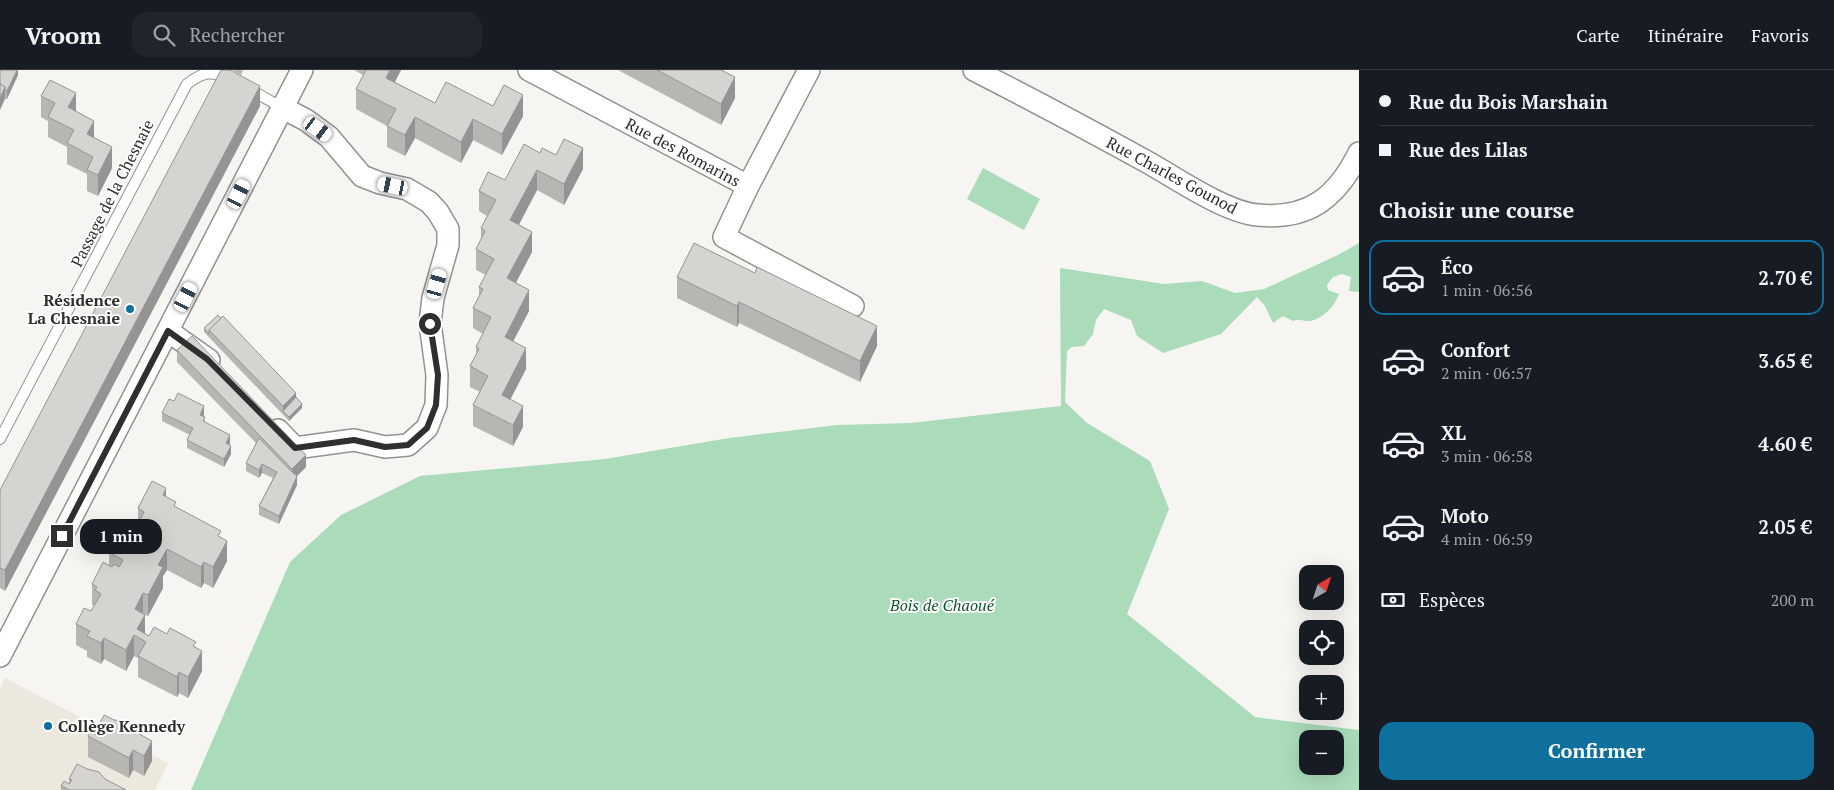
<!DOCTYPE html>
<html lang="fr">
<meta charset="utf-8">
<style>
:root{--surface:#171b24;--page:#20242c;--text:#f1f3f6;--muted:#9ea1a6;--line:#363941;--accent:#0f709e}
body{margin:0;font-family:"PT Serif",serif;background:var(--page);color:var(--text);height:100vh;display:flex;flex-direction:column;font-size:19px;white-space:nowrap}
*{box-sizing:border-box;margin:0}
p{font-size:16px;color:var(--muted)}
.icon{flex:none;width:28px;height:28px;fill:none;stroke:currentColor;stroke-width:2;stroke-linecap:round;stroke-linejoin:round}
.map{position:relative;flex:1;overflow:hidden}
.details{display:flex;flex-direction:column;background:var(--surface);width:475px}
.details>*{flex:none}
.guide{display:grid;align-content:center;height:110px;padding:0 20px;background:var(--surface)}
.needle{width:32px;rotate:39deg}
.buttons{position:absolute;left:1299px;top:495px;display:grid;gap:10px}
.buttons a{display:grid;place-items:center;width:45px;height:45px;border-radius:10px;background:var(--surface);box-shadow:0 5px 20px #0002;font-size:25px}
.end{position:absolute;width:22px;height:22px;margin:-11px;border:6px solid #302f2e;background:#fff;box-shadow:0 0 0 2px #fff}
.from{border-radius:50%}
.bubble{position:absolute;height:35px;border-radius:15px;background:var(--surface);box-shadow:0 5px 20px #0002;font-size:16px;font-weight:700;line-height:35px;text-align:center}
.car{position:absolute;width:15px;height:30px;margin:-15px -8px;border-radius:6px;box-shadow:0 0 4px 1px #0007;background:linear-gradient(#fff 24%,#345 0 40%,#fff 0 76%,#345 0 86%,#fff 0)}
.guide b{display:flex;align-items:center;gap:18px;height:48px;font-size:19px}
.guide b+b{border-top:1px solid var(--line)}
.guide i{width:12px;height:12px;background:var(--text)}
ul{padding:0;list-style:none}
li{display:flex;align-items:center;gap:15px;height:75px;margin:0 10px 8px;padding:0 10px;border:2px solid transparent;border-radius:15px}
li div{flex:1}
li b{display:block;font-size:19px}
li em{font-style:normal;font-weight:700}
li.selected{border-color:var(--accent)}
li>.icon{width:45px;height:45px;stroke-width:1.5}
h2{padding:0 20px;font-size:22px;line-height:60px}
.pay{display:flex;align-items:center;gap:12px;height:55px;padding:0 20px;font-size:19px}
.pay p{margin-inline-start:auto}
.button{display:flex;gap:10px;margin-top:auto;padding:10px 20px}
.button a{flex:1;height:58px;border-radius:15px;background:var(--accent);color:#fff;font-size:20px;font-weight:700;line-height:58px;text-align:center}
header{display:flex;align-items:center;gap:30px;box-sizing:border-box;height:70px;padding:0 25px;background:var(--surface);border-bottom:1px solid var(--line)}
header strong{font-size:24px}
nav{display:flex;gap:28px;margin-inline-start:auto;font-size:18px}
.search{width:350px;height:45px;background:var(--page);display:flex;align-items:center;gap:12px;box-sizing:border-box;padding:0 18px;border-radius:15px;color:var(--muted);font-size:19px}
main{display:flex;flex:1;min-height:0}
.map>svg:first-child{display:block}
.built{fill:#ede8dd}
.green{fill:#abdcb9;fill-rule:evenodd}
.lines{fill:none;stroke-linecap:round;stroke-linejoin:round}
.lane-casing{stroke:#94928f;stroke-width:12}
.street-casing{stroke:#94928f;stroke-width:24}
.lane{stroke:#fff;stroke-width:10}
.street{stroke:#fff;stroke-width:21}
.wall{fill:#b8b6b3}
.shaded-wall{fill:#969492}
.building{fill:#d6d4d0;stroke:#969492}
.route{stroke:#302f2e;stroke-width:6}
.poi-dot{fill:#0f709e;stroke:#fff;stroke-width:2}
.labels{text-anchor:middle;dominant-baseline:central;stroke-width:4;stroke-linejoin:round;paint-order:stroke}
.street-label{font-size:16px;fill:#302f2e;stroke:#fff}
.poi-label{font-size:16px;font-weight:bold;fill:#302f2e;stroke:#fff;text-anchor:end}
.park-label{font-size:16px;font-style:italic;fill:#0f552f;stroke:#fff}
</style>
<header>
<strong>Vroom</strong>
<div class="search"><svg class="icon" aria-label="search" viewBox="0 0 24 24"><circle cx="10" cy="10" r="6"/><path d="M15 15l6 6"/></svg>Rechercher</div>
<nav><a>Carte</a><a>Itinéraire</a><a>Favoris</a></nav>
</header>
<main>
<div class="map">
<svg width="1359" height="720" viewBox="0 0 1359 720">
<rect width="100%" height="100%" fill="#f7f5f1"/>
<!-- built -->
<path class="built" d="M5,608l163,85 -13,27h-155v-101z"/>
<!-- green -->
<g class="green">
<path d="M983,98l57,31 -16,31 -57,-31z"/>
<path d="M1359,173v49l-10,-1 2,-14 -9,-3 -9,3 -6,8 1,5 11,4c-4,12 -17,26 -30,27 -8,0 -8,-3 -16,0l-10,-5 -10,7 -8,-17 -8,-9 -36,37 -58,19 -26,-17 -6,-16 -27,-11 -8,11 -3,14 -9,12 -12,1 -5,4 -2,51 22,21 63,38 19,48 -42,105 128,103 104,13v60h-1168l99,-228 51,-47 79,-39 185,-17 124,-21 108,-13 74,-2 150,-17 -1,-138 104,16 38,-3 33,12 29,-4 74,-34zM1308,669h27v27h-27z"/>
</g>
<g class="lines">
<defs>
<g id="lane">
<path d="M249,19l34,19"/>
<path d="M0,369l187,-355c16,-12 24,-14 42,-5"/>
</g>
<g id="street">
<path d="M529,0l219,116 61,-116"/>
<path d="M974,0c59,30 117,61 175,93 28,16 78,50 109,52 51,5 79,-18 101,-62"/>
<path d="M748,116l-24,51 129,69"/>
<path d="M168,261l41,29"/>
<path d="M278,360l17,18 59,-8 31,7 23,-2 19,-17 9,-23 1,-30 -7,-52 3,-25 15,-53v-16l-10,-17 -9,-10 -22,-13 -27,-6 -18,-7 -33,-39 -23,-17 -23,-12"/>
<path d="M0,586l302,-586"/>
</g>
</defs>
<!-- lane casing -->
<use href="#lane" class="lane-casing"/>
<!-- street casing -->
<use href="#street" class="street-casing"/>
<!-- lane -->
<use href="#lane" class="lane"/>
<!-- street -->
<use href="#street" class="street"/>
</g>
<!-- wall -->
<g class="wall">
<path d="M0,0h18v5l-11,24h-2z"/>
<path d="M232,0h11l-2,5z"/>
<path d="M354,0h47l-6,12 40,21 58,3 30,10 -21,39 -29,-15 -12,23 -46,-25 -10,18 -18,-9v-21l-31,-17v-20l7,-14z"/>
<path d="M618,0h105l12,28 -14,27z"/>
<path d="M41,26l35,15 18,26 18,31 -14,28 -11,-5v-17l-20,-10v-17l-19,-10v-16l-7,-4z"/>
<path d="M260,36l-255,485 -5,-3v-98z"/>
<path d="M540,83l43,16 -19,36 -27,-15 -18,35 13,27 -16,31 13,28 -16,30 13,28 -16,30 13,28 -10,19 -40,-20v-21l7,-13 -10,-5v-21l6,-11v-8l7,-13 -10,-6v-20l6,-12v-9l7,-12 -10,-5v-21l5,-10v-11l6,-12 -8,-5v-20l26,-11z"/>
<path d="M755,203l122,73 -17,36 -121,-59 -2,4 -60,-29v-21z"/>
<path d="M218,245l78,82 6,11 -13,13 -85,-89v-4z"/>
<path d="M177,280l129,117 -9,9v9l-18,39 -20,-9v-9l14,-28 -11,-5 -3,5 -13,-7v-8l10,-20 -79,-81z"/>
<path d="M162,343l42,2v1l1,6 25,21 -1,2 2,9 -7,13 -37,-19v-8l3,-5 -28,-14z"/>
<path d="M166,427l10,11 45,29 6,24 -14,27 -9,-5 -3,5 -34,-18 -4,6v12l-15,28 -5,-2 2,19 4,3 18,-2 29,13 6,24 -14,27 -9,-5 -2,4 -39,-20v-19l-4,-2 -8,15 -22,-12 -3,5 -14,-7v-6l-11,-6v-21l15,-13 3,-5 -2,-1v-21l17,-18v-14l14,-15 12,-8 3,-5v-16z"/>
<path d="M104,645l48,46 -8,15 -11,-6 -4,8 -41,-21v-21l8,-2v-4z"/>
<path d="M69,709h36l21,11h-65v-4l8,-2z"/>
</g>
<!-- shaded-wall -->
<g class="shaded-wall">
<path d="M17,0h1v5l-11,24v-8z"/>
<path d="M390,0h11l-15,29v-21z"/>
<path d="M735,7v21l-14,27v-21z"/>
<path d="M260,16v20l-255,485v-21z"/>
<path d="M5,17v12l-5,11v-12z"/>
<path d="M76,23v21l-8,14v-21z"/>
<path d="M523,25v21l-21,39v-21z"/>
<path d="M415,47v21l-10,18v-21z"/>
<path d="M473,49v21l-12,23v-21z"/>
<path d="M94,51v21l-7,13v-21z"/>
<path d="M112,77v21l-14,28v-21z"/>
<path d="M583,78v21l-19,36v-21z"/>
<path d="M537,100v20l-27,51v-21z"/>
<path d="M532,162v20l-25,47v-21z"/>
<path d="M529,220v21l-24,46v-20z"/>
<path d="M739,232v21l-2,4v-21z"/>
<path d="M877,256v20l-17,36v-21z"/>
<path d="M526,278v21l-24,47v-21z"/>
<path d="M296,323v9l-13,9v-5z"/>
<path d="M302,334v4l-13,13v-4z"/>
<path d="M204,336v9l-4,8v-8z"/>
<path d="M523,336v21l-10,19v-21z"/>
<path d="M230,365v8l-4,9v-9z"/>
<path d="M231,376v8l-7,13v-8z"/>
<path d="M306,385v12l-14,14v-12z"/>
<path d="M262,394v9l-3,5v-8z"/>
<path d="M297,406v9l-18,39v-8z"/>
<path d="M166,418v21l-3,-14z"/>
<path d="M227,471v20l-14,27v-21z"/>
<path d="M167,479v21l-4,6v12l-15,28v-21l10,-30z"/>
<path d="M204,492v21l-3,5v-21z"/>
<path d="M143,523v21l-8,-5z"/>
<path d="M145,545v20l-8,-6z"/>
<path d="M134,565v21l-8,15v-21z"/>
<path d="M104,568v21l-3,5v-21z"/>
<path d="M202,581v20l-14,27v-21z"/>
<path d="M179,602v21l-2,4v-20z"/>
<path d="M152,671v20l-8,15v-20z"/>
<path d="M133,680v20l-4,8v-20z"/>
</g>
<!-- building -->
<g class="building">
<path d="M0,0h17l-10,21 -2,-1v-3l-5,-3z"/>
<path d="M221,0h9l30,16 -255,484 -5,-2v-78z"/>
<path d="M366,0h24l-4,8 49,25 11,-21 47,24 11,-21 19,10 -21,39 -29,-15 -12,23 -46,-25 -10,18 -18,-9 9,-17 -40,-20z"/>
<path d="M657,0h64l14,7 -14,27z"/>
<path d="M50,10l26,13 -8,14 26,14 -7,13 25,13 -14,28 -11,-5 6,-13 -26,-14 7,-13 -26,-13 7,-14 -14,-7z"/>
<path d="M0,14l5,3 -5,11z"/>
<path d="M564,69l19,9 -19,36 -27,-14 -27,50 22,12 -25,46 22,12 -24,47 21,11 -24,47 21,11 -10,19 -40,-20 15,-29 -18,-10 9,-17 -3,-2 15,-30 -18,-9 10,-19 -4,-2 15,-28 -18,-10 9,-18 -4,-3 15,-28 -17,-9 9,-19 17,8 19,-36 16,9 2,-5 14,7z"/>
<path d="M694,173l61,30 2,-6 120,59 -17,35 -121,-59 -2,4 -60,-29z"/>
<path d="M218,245l3,3 -12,12v4l-5,-6z"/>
<path d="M223,246l73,77 -13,13 -74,-76z"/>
<path d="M192,266l114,119 -14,14 -115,-119z"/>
<path d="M178,323l26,13 -4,9 5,2 -2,4 27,14 -4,8 5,3 -7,13 -37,-19 6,-12 -31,-15 7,-14 5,2z"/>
<path d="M296,327l6,7 -13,13 -6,-6z"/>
<path d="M259,368l33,34 5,4 -18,40 -20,-10 18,-34 -15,-8 -3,6 -13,-7z"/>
<path d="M152,411l14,7 -3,7 13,7 -2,4 47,25 -3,5 9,5 -14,26 -9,-5 -3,5 -34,-18 -9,16 5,2 -15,28 -5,-2 -8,16 10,6 -8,14 12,7 5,-9 13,7 3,-6 26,14 -3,4 9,5 -14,26 -9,-5 -2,5 -39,-21 8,-14 -12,-7 -8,15 -22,-12 -3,5 -14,-7 3,-5 -14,-7 8,-16 7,3 10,-17 -6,-4 2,-3 -5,-3 11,-22 9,5 2,-3 5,3 4,-7 -14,-8 9,-18 5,3 6,-11 6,3 9,-17 -6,-4z"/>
<path d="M104,645l10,5 8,1 10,9 20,11 -8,15 -11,-6 -4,8 -41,-22 3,-4 5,3 2,-4 -2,-1z"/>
<path d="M77,694l10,5 12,3 6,7 21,11h-56l-9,-4 3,-5 5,3 3,-4 -3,-1z"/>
</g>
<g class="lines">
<!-- route -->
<path class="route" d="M62,466l106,-205 39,28 88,89 59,-8 31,7 23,-2 19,-17 9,-23 2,-30 -8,-51"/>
</g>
<!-- markers -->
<g class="poi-dot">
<circle cx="130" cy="239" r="5"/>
<circle cx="48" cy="656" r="5"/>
</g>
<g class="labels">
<!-- street labels -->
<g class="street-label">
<text transform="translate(683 82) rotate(28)">Rue des Romarins</text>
<text transform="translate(1172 105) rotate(28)">Rue Charles Gounod</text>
<text transform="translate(112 123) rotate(-63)">Passage de la Chesnaie</text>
</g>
<!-- poi labels -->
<g class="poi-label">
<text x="120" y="230">Résidence<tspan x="120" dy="18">La Chesnaie</tspan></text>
<text x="58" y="656" text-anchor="start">Collège Kennedy</text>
</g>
<!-- park labels -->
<g class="park-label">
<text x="942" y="535">Bois de Chaoué</text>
</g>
</g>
</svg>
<div class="buttons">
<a><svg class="needle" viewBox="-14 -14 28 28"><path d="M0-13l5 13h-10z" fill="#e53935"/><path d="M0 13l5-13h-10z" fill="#9ea1a6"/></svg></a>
<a><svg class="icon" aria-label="locate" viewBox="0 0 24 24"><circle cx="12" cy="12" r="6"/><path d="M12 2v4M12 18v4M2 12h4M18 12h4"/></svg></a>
<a>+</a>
<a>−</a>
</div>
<i class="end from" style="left:430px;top:254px"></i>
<i class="end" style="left:62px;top:466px"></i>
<div class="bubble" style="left:80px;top:449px;width:82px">1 min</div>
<i class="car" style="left:318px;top:59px;rotate:126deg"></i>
<i class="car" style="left:393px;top:116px;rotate:282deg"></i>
<i class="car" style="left:239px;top:124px;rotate:27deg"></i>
<i class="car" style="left:437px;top:214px;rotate:16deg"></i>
<i class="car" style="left:186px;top:227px;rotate:27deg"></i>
</div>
<section class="details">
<div class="guide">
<b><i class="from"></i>Rue du Bois Marshain</b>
<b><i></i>Rue des Lilas</b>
</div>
<h2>Choisir une course</h2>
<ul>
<li class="selected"><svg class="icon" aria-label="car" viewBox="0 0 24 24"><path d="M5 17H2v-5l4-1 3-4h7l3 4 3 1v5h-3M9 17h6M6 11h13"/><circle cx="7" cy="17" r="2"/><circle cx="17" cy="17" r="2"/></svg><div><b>Éco</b><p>1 min · 06:56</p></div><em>2.70 €</em></li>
<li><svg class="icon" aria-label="car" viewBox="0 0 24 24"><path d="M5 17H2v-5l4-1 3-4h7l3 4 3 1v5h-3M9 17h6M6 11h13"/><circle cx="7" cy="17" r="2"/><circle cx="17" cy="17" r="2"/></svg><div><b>Confort</b><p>2 min · 06:57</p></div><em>3.65 €</em></li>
<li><svg class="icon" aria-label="car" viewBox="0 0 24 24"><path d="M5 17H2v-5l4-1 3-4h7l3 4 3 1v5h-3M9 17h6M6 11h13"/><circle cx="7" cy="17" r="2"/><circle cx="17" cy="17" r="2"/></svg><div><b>XL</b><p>3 min · 06:58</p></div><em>4.60 €</em></li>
<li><svg class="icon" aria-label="car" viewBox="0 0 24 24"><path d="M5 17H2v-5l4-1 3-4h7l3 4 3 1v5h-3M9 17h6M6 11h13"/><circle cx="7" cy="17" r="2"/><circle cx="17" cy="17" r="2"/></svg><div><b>Moto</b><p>4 min · 06:59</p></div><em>2.05 €</em></li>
</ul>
<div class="pay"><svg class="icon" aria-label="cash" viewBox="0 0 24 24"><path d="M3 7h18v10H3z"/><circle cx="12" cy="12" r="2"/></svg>Espèces<p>200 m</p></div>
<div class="button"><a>Confirmer</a></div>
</section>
</main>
